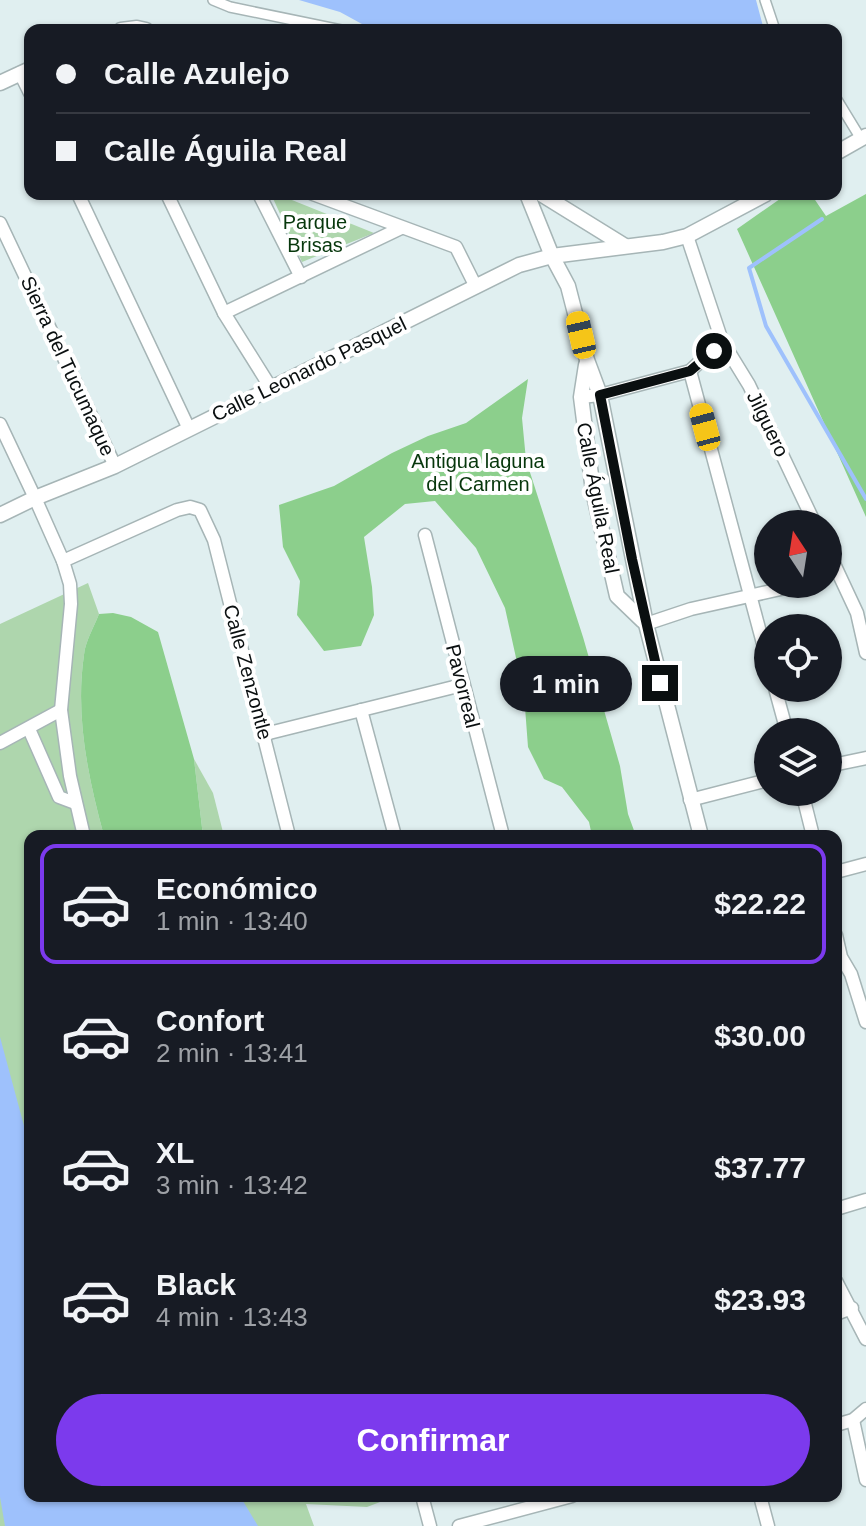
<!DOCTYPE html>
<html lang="es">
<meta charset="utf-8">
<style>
:root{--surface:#171b24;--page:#20242c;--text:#f1f3f6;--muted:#9ea1a6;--line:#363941;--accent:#7c3aed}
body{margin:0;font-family:Arial,sans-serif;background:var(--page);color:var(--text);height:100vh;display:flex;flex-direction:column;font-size:30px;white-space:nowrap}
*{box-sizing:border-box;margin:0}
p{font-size:26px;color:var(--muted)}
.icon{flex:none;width:44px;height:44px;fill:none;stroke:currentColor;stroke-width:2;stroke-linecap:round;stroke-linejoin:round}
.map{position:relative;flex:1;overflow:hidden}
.panel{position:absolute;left:24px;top:830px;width:818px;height:672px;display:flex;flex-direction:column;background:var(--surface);border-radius:16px;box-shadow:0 2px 6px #0004}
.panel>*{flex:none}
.hud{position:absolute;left:24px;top:24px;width:818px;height:176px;border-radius:16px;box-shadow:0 2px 6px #0004;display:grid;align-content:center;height:176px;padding:0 32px;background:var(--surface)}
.needle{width:52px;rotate:348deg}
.controls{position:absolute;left:754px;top:510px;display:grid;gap:16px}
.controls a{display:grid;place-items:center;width:88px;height:88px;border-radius:50%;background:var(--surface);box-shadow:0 2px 6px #0004;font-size:40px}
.end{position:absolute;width:36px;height:36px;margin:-18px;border:10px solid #0a0f10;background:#fff;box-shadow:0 0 0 4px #fff}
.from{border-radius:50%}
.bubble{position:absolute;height:56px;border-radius:28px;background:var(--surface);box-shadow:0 2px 6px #0004;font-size:26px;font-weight:800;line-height:56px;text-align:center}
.car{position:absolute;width:24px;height:48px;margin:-24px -12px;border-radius:10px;box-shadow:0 0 6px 2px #0007;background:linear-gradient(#f5c518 24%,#345 0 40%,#f5c518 0 76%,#345 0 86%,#f5c518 0)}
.hud b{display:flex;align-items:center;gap:28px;height:76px;font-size:30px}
.hud b+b{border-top:2px solid var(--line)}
.hud i{width:20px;height:20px;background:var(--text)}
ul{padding:14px 0 0;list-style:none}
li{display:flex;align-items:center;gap:24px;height:120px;margin:0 16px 12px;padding:0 16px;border:4px solid transparent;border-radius:16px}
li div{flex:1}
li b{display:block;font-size:30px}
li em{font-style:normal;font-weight:800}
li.on{border-color:var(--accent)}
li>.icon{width:72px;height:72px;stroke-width:1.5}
.cta{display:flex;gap:16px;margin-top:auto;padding:16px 32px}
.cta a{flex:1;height:92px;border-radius:48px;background:var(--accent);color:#fff;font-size:32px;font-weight:800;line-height:92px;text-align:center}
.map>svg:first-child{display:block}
.green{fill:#aed6ad}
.forest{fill:#8ccf8c}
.water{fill:#9ec1fc}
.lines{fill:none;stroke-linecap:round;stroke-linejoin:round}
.stream{stroke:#9ec1fc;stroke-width:4}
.pedestrian-casing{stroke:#a6b5b6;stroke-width:12}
.minor-casing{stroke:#a6b5b6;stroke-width:15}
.tertiary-casing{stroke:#a6b5b6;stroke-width:17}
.pedestrian{stroke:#fff;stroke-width:9}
.minor{stroke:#fff;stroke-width:12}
.tertiary{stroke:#fff;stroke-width:14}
.route{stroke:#0a0f10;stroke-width:10}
.labels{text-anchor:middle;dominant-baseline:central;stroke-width:8;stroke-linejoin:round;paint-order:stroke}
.park-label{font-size:20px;fill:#07370c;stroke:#fff}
.street-label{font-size:20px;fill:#0a0f10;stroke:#fff}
</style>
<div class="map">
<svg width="866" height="1526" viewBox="0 0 866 1526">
<rect width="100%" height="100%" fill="#e0eff0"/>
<!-- green -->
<g class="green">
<path d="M271,194h6l97,39 -72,29z"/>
<path d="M88,583l11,31c-5,13 -14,28 -15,41 -9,61 4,122 20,181h-74v660h366l-29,11 -61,-3 8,22h-314v-902z"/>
<path d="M194,759l19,34 11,43h-21z"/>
</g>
<!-- forest -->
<g class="forest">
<path d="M787,194h24l15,22 40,-22v323l-129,-288z"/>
<path d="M528,379l-6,39 4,42 57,177 37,129 8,48 8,22h-44l-3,-14 -27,-35 -18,-8 -16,-32 -4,-53 -19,-86 -29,-60 -41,-47 -30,3 -41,33 8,50 2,28 -13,31 -37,5 -27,-36 3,-34 -17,-34 -4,-42 55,-19 58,-33 36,-17 38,-13z"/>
<path d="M113,613l18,4 27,15 36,127 9,77h-99c-16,-59 -29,-120 -20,-181 1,-13 10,-28 15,-41z"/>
</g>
<!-- water -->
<g class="water">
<path d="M299,0h457l8,30h-391l-33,-18z"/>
<path d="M0,1037l30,111v348h210l18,30h-253l-5,-29z"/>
</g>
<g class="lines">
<!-- stream -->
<path class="stream" d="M822,219l-73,49 17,58 100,173"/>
<defs>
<g id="pedestrian">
<path d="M213,0l17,7 111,23"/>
<path d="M765,0l10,30"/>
<path d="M836,98l25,41"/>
</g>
<g id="minor">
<path d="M20,73l10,20"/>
<path d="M78,194l111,235"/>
<path d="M167,194l57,119 47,75"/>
<path d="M259,194l42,83"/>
<path d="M313,194l143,53 20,40"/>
<path d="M0,223l115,243"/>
<path d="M687,236l35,105 27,44 66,139"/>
<path d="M224,313l177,-85"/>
<path d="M690,371l78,291"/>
<path d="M581,397l19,-2 90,-24 32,-30"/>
<path d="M0,424l35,74 28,63 7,23 1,20 -10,106 9,66 14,60"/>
<path d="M425,535l78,301"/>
<path d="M828,551l29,62 9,40"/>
<path d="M63,561l114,-51 13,-3 10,3 14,30 75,296"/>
<path d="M646,624l45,-15 112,-25"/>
<path d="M775,688l12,44"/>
<path d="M361,710l34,126"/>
<path d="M29,729l30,68 16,6"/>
<path d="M265,734l197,-49"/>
<path d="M0,743l61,-33"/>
<path d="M828,766l38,-8"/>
<path d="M802,792l11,44"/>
<path d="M690,800l78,-20"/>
<path d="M836,872l30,-8"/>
<path d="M836,935l5,22 10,17 15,48"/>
<path d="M836,1209l30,-9"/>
<path d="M836,1281l30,58"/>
<path d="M836,1314l16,-6"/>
<path d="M853,1420l13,60"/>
<path d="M836,1425l17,-5 13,-11"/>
<path d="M422,1496l8,30"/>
<path d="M760,1496l8,30"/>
<path d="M459,1526l113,-30"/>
</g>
<g id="tertiary">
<path d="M121,30l16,-2 9,2"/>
<path d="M0,83l30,-14"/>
<path d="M836,153l30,-17"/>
<path d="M527,194l25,62 16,30 19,74 13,35 46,229 55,212"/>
<path d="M541,194l84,52"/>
<path d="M586,365l-5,32 12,94 24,105 26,25"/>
<path d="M0,515l35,-17 80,-32 404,-201 33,-9 111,-14 24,-6 79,-42"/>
</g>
</defs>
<!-- pedestrian casing -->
<use href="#pedestrian" class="pedestrian-casing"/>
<!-- minor casing -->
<use href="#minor" class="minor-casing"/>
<!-- tertiary casing -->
<use href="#tertiary" class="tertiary-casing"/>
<!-- pedestrian -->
<use href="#pedestrian" class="pedestrian"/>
<!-- minor -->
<use href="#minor" class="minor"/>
<!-- tertiary -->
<use href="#tertiary" class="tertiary"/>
</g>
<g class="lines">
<!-- route -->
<path class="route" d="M660,683l-28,-124 -32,-164 90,-24 24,-20"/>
</g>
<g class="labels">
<!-- park labels -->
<g class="park-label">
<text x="315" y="222">Parque<tspan x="315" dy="23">Brisas</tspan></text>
<text x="478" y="461">Antigua laguna<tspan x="478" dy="23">del Carmen</tspan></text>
</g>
<!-- street labels -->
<g class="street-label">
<text transform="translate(68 366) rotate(65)">Sierra del Tucumaque</text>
<text transform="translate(309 369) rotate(-26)">Calle Leonardo Pasquel</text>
<text transform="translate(768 424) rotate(64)">Jilguero</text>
<text transform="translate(598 498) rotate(79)">Calle Águila Real</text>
<text transform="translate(248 672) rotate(75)">Calle Zenzontle</text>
<text transform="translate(463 686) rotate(76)">Pavorreal</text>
</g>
</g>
</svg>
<div class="controls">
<a><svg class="needle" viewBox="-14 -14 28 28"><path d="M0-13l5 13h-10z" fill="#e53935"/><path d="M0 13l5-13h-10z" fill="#9ea1a6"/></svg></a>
<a><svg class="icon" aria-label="locate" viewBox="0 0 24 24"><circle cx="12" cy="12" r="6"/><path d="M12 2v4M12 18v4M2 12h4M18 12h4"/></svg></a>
<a><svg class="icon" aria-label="layers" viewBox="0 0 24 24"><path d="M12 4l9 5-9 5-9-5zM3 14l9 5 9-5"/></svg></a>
</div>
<i class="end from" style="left:714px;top:351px"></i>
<i class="end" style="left:660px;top:683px"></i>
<div class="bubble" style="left:500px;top:656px;width:132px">1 min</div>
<i class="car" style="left:581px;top:335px;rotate:347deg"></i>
<i class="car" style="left:705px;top:427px;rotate:345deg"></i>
<div class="hud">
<b><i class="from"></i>Calle Azulejo</b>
<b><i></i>Calle Águila Real</b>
</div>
<section class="panel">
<ul>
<li class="on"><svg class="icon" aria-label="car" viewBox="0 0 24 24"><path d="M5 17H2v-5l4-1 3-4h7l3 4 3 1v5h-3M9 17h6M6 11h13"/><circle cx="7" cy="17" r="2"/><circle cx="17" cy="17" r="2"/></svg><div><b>Económico</b><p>1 min · 13:40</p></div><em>$22.22</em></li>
<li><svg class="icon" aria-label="car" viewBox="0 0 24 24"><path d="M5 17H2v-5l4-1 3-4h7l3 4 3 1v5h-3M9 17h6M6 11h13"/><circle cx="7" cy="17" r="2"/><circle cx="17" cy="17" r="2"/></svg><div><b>Confort</b><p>2 min · 13:41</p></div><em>$30.00</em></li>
<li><svg class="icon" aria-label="car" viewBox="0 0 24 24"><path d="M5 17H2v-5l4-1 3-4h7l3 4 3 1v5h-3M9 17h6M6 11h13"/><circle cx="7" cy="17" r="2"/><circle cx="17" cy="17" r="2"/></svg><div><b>XL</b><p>3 min · 13:42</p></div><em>$37.77</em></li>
<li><svg class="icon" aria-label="car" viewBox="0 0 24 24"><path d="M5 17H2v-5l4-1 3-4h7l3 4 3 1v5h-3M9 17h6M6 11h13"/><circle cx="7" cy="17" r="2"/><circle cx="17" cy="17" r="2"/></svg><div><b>Black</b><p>4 min · 13:43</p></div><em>$23.93</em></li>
</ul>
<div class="cta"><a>Confirmar</a></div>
</section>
</div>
